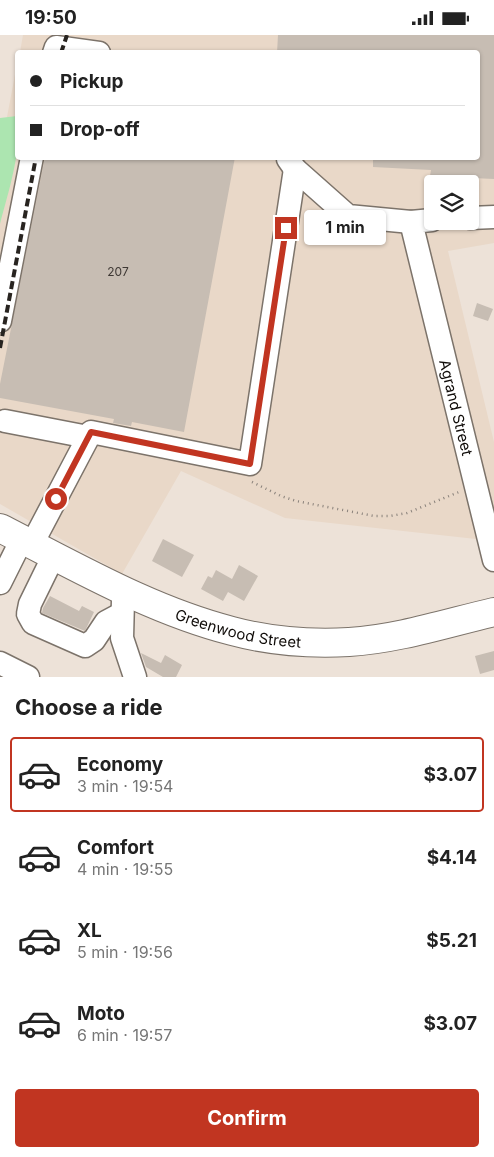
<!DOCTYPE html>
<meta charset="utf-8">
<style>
:root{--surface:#fff;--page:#f2f2f2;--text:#222;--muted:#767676;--line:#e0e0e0;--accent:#c13521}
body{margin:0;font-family:Inter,sans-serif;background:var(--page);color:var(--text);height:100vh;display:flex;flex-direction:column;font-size:19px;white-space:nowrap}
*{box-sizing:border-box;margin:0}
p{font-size:16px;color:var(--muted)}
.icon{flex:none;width:28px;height:28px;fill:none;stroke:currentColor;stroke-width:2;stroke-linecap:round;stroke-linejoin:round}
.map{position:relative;height:642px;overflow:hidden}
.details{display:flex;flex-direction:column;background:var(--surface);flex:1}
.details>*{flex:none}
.guide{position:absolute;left:15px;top:15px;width:465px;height:110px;border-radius:5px;box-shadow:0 1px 4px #0004;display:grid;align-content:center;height:110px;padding:0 15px;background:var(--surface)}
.fabs{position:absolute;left:424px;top:140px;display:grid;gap:10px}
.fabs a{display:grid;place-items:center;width:55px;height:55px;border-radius:5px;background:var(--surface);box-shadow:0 1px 4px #0004;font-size:25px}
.end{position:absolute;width:22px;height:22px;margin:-11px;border:6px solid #c13521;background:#fff;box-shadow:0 0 0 2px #fff}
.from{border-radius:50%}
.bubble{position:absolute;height:35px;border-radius:5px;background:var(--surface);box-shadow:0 1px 4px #0004;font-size:16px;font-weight:700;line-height:35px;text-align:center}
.guide b{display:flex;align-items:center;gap:18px;height:48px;font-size:19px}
.guide b+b{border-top:1px solid var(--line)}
.guide i{width:12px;height:12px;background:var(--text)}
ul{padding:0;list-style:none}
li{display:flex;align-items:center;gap:15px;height:75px;margin:0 10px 8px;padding:0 5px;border:2px solid transparent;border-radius:5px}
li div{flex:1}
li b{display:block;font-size:19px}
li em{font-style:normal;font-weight:700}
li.current{border-color:var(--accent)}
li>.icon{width:45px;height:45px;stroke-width:1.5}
h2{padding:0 15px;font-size:22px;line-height:60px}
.action{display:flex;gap:10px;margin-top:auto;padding:10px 15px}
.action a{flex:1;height:58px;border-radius:5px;background:var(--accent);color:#fff;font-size:20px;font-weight:700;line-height:58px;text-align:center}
.status{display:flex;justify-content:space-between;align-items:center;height:35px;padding:0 25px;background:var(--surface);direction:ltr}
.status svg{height:14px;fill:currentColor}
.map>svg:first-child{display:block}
.built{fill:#e9d8c8;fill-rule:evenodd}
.green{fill:#ace5b0}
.building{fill:#c7bdb3}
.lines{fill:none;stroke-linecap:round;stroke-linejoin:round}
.minor-casing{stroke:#7c736a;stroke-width:25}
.major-casing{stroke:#7c736a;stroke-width:30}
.path{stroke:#88807a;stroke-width:2.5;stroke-dasharray:1 4;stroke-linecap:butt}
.minor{stroke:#fff;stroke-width:22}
.major{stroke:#fff;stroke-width:28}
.rail{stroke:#282420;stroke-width:4;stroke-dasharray:8 4;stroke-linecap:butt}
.route{stroke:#c13521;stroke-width:6}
.labels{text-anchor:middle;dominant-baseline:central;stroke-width:4;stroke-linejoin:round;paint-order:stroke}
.number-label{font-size:12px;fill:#3e3834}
.street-label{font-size:15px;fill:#100c09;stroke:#fff}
</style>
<div class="status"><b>19:50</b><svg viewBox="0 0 49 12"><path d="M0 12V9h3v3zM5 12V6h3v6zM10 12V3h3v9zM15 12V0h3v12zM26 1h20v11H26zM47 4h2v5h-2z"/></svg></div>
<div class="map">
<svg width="494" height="642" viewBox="0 0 494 642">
<rect width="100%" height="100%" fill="#ede2d8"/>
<!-- built -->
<path class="built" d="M23,0h471v208l-46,8 46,191v99l-209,-23 -104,-47 -59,103 -122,-70v-350l17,-90 1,93h460v-104l-458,-1zM432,149h38v37h-38z"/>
<!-- green -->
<path class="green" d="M17,81c6,32 -9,77 -17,108v-106z"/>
<!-- building -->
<g class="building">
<path d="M278,0h216v144l-64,-3 1,-6 -58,-3v-10h105v-104h-201z"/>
<path d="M45,122h190l-51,275 -52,-10 -1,4 -18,-3 1,-4 -114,-21v-14z"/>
<path d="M477,268l16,6 -5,12 -15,-5z"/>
<path d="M163,504l31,16 -12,22 -30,-16z"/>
<path d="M239,530l19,11 -14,25 -16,-9 -5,9 -22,-12 7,-13 4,2 4,-8 16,9z"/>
<path d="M50,561l29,15 3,-5 12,6 -9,19 -43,-18 1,-5z"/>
<path d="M494,616v19l-14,4 -5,-18z"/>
<path d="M141,618l20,10 4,-8 17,10 -6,12h-13l-17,-10z"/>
</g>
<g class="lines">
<defs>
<g id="minor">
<path d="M54,18l2,-6 43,6"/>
<path d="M288,124l7,10 53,47 63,6"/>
<path d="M470,183l24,-1"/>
<path id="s1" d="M432,185l-21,2 83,338"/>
<path d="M0,286l32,-164"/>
<path d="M5,386l83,16"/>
<path d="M32,509l59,-112 159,32 45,-295"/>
<path d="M54,520l-24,49 -2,10 5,9 52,23 9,-6 12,-18 15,-8"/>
<path d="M0,548l22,-44"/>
<path d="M123,565l-1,38 13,39"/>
<path d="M0,628l28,14"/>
</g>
<g id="major">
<path id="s2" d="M0,493c75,38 150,82 232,103 37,10 79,13 117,11 49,-3 98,-19 145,-30"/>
</g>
</defs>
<!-- minor casing -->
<use href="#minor" class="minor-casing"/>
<!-- major casing -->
<use href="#major" class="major-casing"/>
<!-- path -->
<path class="path" d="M252,447l29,14 15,5 78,15h16l17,-3 52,-21"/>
<!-- minor -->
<use href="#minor" class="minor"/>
<!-- major -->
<use href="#major" class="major"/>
<!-- rail -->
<g class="rail">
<path d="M61,18l6,-18"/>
<path d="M0,313l36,-191"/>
</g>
</g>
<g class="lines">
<!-- route -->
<path class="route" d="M56,464l35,-67 159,32 36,-236"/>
</g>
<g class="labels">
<!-- number labels -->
<g class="number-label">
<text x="118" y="236">207</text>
</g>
<!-- street labels -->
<g class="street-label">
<text stroke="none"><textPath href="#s1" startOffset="212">Agrand Street</textPath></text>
<text stroke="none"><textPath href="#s2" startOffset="260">Greenwood Street</textPath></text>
</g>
</g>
</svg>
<div class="fabs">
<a><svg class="icon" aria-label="layers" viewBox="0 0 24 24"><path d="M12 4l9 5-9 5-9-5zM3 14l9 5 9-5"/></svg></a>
</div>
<i class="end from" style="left:56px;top:464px"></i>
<i class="end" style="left:286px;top:193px"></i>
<div class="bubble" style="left:304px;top:175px;width:82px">1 min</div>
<div class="guide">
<b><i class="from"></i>Pickup</b>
<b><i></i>Drop-off</b>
</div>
</div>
<section class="details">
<h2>Choose a ride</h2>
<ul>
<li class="current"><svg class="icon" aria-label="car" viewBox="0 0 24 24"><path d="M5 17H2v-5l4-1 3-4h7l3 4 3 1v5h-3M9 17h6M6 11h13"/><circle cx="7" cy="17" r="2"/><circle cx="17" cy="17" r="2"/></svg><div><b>Economy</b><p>3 min · 19:54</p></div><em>$3.07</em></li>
<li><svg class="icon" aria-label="car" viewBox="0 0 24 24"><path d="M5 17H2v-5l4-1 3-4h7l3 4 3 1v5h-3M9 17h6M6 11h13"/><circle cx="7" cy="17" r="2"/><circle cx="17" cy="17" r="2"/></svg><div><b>Comfort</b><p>4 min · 19:55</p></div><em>$4.14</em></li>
<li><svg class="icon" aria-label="car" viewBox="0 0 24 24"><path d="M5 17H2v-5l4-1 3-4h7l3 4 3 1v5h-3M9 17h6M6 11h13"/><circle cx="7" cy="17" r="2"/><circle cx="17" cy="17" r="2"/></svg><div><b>XL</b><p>5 min · 19:56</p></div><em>$5.21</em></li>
<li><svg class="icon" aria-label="car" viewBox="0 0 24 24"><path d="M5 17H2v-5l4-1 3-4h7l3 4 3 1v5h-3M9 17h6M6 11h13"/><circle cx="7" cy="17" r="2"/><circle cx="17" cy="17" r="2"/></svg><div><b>Moto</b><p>6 min · 19:57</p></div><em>$3.07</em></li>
</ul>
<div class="action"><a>Confirm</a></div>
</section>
